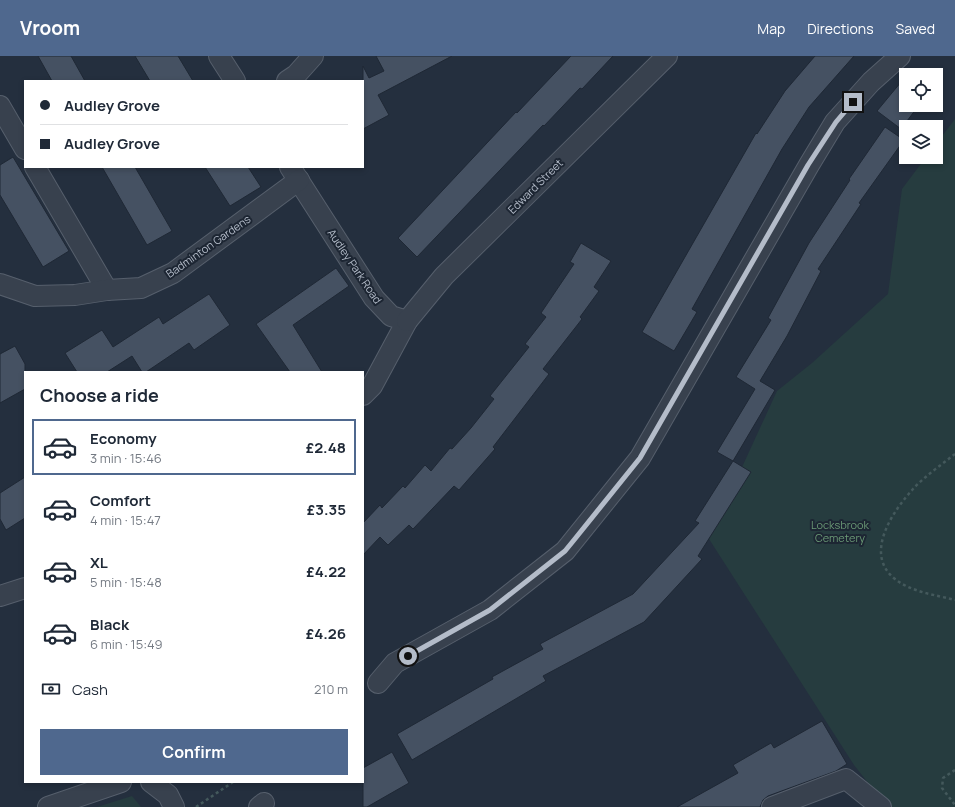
<!DOCTYPE html>
<meta charset="utf-8">
<style>
:root{--surface:#fff;--page:#f2f2f3;--text:#1f2937;--muted:#747a83;--line:#e0e1e3;--accent:#4f688e}
body{margin:0;font-family:Manrope,sans-serif;background:var(--page);color:var(--text);height:100vh;display:flex;flex-direction:column;font-size:15px;white-space:nowrap}
*{box-sizing:border-box;margin:0}
p{font-size:13px;color:var(--muted)}
.icon{flex:none;width:22px;height:22px;fill:none;stroke:currentColor;stroke-width:2;stroke-linecap:round;stroke-linejoin:round}
.map{position:relative;flex:1;overflow:hidden}
.side{position:absolute;left:24px;top:315px;width:340px;height:412px;display:flex;flex-direction:column;background:var(--surface);border-radius:0px;box-shadow:0 2px 6px #0003}
.side>*{flex:none}
.top-card{position:absolute;left:24px;top:24px;width:340px;height:88px;border-radius:0px;box-shadow:0 2px 6px #0003;display:grid;align-content:center;height:88px;padding:0 16px;background:var(--surface)}
.controls{position:absolute;left:899px;top:12px;display:grid;gap:8px}
.controls a{display:grid;place-items:center;width:44px;height:44px;border-radius:0px;background:var(--surface);box-shadow:0 2px 6px #0003;font-size:20px}
.end{position:absolute;width:18px;height:18px;margin:-9px;border:5px solid #b4bcc9;background:#111;box-shadow:0 0 0 2px #111}
.from{border-radius:50%}
.top-card b{display:flex;align-items:center;gap:14px;height:38px;font-size:15px}
.top-card b+b{border-top:1px solid var(--line)}
.top-card i{width:10px;height:10px;background:var(--text)}
ul{padding:0;list-style:none}
li{display:flex;align-items:center;gap:12px;height:56px;margin:0 8px 6px;padding:0 8px;border:2px solid transparent;border-radius:0px}
li div{flex:1}
li b{display:block;font-size:15px}
li em{font-style:normal;font-weight:700}
li.current{border-color:var(--accent)}
li>.icon{width:36px;height:36px;stroke-width:1.5}
h2{padding:0 16px;font-size:18px;line-height:48px}
.pay{display:flex;align-items:center;gap:10px;height:44px;padding:0 16px;font-size:15px}
.pay p{margin-inline-start:auto}
.primary-button{display:flex;gap:8px;margin-top:auto;padding:8px 16px}
.primary-button a{flex:1;height:46px;border-radius:0px;background:var(--accent);color:#fff;font-size:16px;font-weight:700;line-height:46px;text-align:center}
header{display:flex;align-items:center;gap:24px;box-sizing:border-box;height:56px;padding:0 20px;background:var(--accent);color:#fff}
header strong{font-size:19px}
nav{display:flex;gap:22px;margin-inline-start:auto;font-size:14px}
.map>svg:first-child{display:block}
.green{fill:#263c3f}
.building{fill:#455162;stroke:#1f2835}
.lines{fill:none;stroke-linecap:round;stroke-linejoin:round}
.minor-casing{stroke:#565f6c;stroke-width:22}
.path{stroke:#44595c;stroke-width:2.5;stroke-dasharray:3 3;stroke-linecap:butt}
.minor{stroke:#38414e;stroke-width:20}
.route{stroke:#b4bcc9;stroke-width:5}
.labels{text-anchor:middle;dominant-baseline:central;stroke-width:4;stroke-linejoin:round;paint-order:stroke}
.street-label{font-size:11px;fill:#b4bcc9;stroke:#1d2633}
.park-label{font-size:11px;fill:#6b9a76;stroke:#1d2633}
</style>
<header>
<strong>Vroom</strong>
<nav><a>Map</a><a>Directions</a><a>Saved</a></nav>
</header>
<div class="map">
<svg width="955" height="751" viewBox="0 0 955 751">
<rect width="100%" height="100%" fill="#242f3e"/>
<!-- green -->
<g class="green">
<path d="M955,63v688h-68l-33,-42 -145,-226 68,-148 35,-28 76,-69 14,-105 24,-32h10v-13z"/>
<path d="M132,740l9,11h-44z"/>
</g>
<!-- building -->
<g class="building">
<path d="M38,0h33l14,25h-33z"/>
<path d="M135,0h43l15,25h-43z"/>
<path d="M376,0h76l-74,39 11,20 -26,14v-63l6,12 15,-7z"/>
<path d="M571,0h42l-31,33 -2,-1 -36,38 -1,-1 -126,132 -19,-19 118,-126 1,1z"/>
<path d="M815,0h39l-45,51 -27,42 -90,160 5,3 -23,39 -32,-19 114,-199 1,1 28,-43z"/>
<path d="M906,20v29h13l-18,24 -24,-18z"/>
<path d="M885,71l19,13 -45,63 2,1 -43,65 3,2 -34,65 -27,45 15,9 -42,71 -16,-9 38,-63 -19,-12 35,-57 -3,-2 41,-75 41,-63 -1,-1z"/>
<path d="M13,101l56,94 -26,16 -43,-72v-30z"/>
<path d="M102,111h33l37,64 -25,14z"/>
<path d="M205,111h43l13,20 -31,19z"/>
<path d="M581,187l30,18 -17,26 5,4 -19,26 2,2 -39,50 6,5 -56,73 2,2 -36,41 -5,-4 -41,43 -4,-4 -21,20 -8,-8 -17,18v-32l17,-18 2,3 21,-22 2,2 20,-23 6,6 19,-23 2,1 19,-21 23,-29 -4,-3 39,-49 -4,-3 21,-27 -5,-4 33,-49 -4,-2z"/>
<path d="M336,212l13,18 -56,39 29,47h-32l-34,-48z"/>
<path d="M209,238l21,31 -36,25 -5,-7 -43,29h-4l-10,-16 -25,16h-30l-12,-19 37,-23 11,17 46,-30 4,7z"/>
<path d="M15,290l10,18v25l-25,14v-49z"/>
<path d="M733,405l18,11 -53,84 4,3 -58,63 -101,54 3,5 -134,79 -15,-26 96,-55 -1,-2 51,-28 -3,-5 93,-50 66,-71 -4,-2z"/>
<path d="M25,421v41l-19,12 -6,-11v-26z"/>
<path d="M822,665l25,43 -11,7 -68,25 -5,4 -3,7h-83l61,-34 -5,-8 38,-22 3,5z"/>
<path d="M392,696l17,31 -42,24h-4v-39z"/>
</g>
<g class="lines">
<defs>
<g id="minor">
<path d="M219,0l16,25"/>
<path d="M287,25l9,-6 17,-19"/>
<path d="M0,50l25,43"/>
<path d="M35,111l72,123"/>
<path d="M290,111l84,131 17,18 16,5 -35,65 -9,9"/>
<path d="M0,228l35,12 40,-1 32,-5 34,-2 32,-15 126,-93"/>
<path d="M407,265l37,-45 223,-220"/>
<path d="M0,540l25,-8"/>
<path d="M378,627l17,-20 95,-53 75,-59 75,-93 169,-293 26,-43 36,-40 29,-26"/>
<path d="M151,726l17,13 6,12"/>
<path d="M48,751l73,-25"/>
<path d="M259,751l5,-4"/>
<path d="M772,751l74,-28 35,28"/>
</g>
</defs>
<!-- minor casing -->
<use href="#minor" class="minor-casing"/>
<!-- path -->
<g class="path">
<path d="M955,398c-14,11 -30,22 -42,35 -20,22 -50,65 -18,90 16,13 41,16 60,21"/>
<path d="M955,714l-12,8 -1,10 13,17"/>
<path d="M196,751l37,-25"/>
</g>
<!-- minor -->
<use href="#minor" class="minor"/>
</g>
<g class="lines">
<!-- route -->
<path class="route" d="M408,600l82,-46 75,-59 9,-11 66,-82 168,-293 28,-43 17,-20"/>
</g>
<g class="labels">
<!-- street labels -->
<g class="street-label">
<text transform="translate(535 130) rotate(-45)">Edward Street</text>
<text transform="translate(208 190) rotate(-35)">Badminton Gardens</text>
<text transform="translate(355 210) rotate(56)">Audley Park Road</text>
</g>
<!-- park labels -->
<g class="park-label">
<text x="840" y="468">Locksbrook<tspan x="840" dy="13">Cemetery</tspan></text>
</g>
</g>
</svg>
<div class="controls">
<a><svg class="icon" aria-label="locate" viewBox="0 0 24 24"><circle cx="12" cy="12" r="6"/><path d="M12 2v4M12 18v4M2 12h4M18 12h4"/></svg></a>
<a><svg class="icon" aria-label="layers" viewBox="0 0 24 24"><path d="M12 4l9 5-9 5-9-5zM3 14l9 5 9-5"/></svg></a>
</div>
<i class="end from" style="left:408px;top:600px"></i>
<i class="end" style="left:853px;top:46px"></i>
<div class="top-card">
<b><i class="from"></i>Audley Grove</b>
<b><i></i>Audley Grove</b>
</div>
<section class="side">
<h2>Choose a ride</h2>
<ul>
<li class="current"><svg class="icon" aria-label="car" viewBox="0 0 24 24"><path d="M5 17H2v-5l4-1 3-4h7l3 4 3 1v5h-3M9 17h6M6 11h13"/><circle cx="7" cy="17" r="2"/><circle cx="17" cy="17" r="2"/></svg><div><b>Economy</b><p>3 min · 15:46</p></div><em>£2.48</em></li>
<li><svg class="icon" aria-label="car" viewBox="0 0 24 24"><path d="M5 17H2v-5l4-1 3-4h7l3 4 3 1v5h-3M9 17h6M6 11h13"/><circle cx="7" cy="17" r="2"/><circle cx="17" cy="17" r="2"/></svg><div><b>Comfort</b><p>4 min · 15:47</p></div><em>£3.35</em></li>
<li><svg class="icon" aria-label="car" viewBox="0 0 24 24"><path d="M5 17H2v-5l4-1 3-4h7l3 4 3 1v5h-3M9 17h6M6 11h13"/><circle cx="7" cy="17" r="2"/><circle cx="17" cy="17" r="2"/></svg><div><b>XL</b><p>5 min · 15:48</p></div><em>£4.22</em></li>
<li><svg class="icon" aria-label="car" viewBox="0 0 24 24"><path d="M5 17H2v-5l4-1 3-4h7l3 4 3 1v5h-3M9 17h6M6 11h13"/><circle cx="7" cy="17" r="2"/><circle cx="17" cy="17" r="2"/></svg><div><b>Black</b><p>6 min · 15:49</p></div><em>£4.26</em></li>
</ul>
<div class="pay"><svg class="icon" aria-label="cash" viewBox="0 0 24 24"><path d="M3 7h18v10H3z"/><circle cx="12" cy="12" r="2"/></svg>Cash<p>210 m</p></div>
<div class="primary-button"><a>Confirm</a></div>
</section>
</div>
